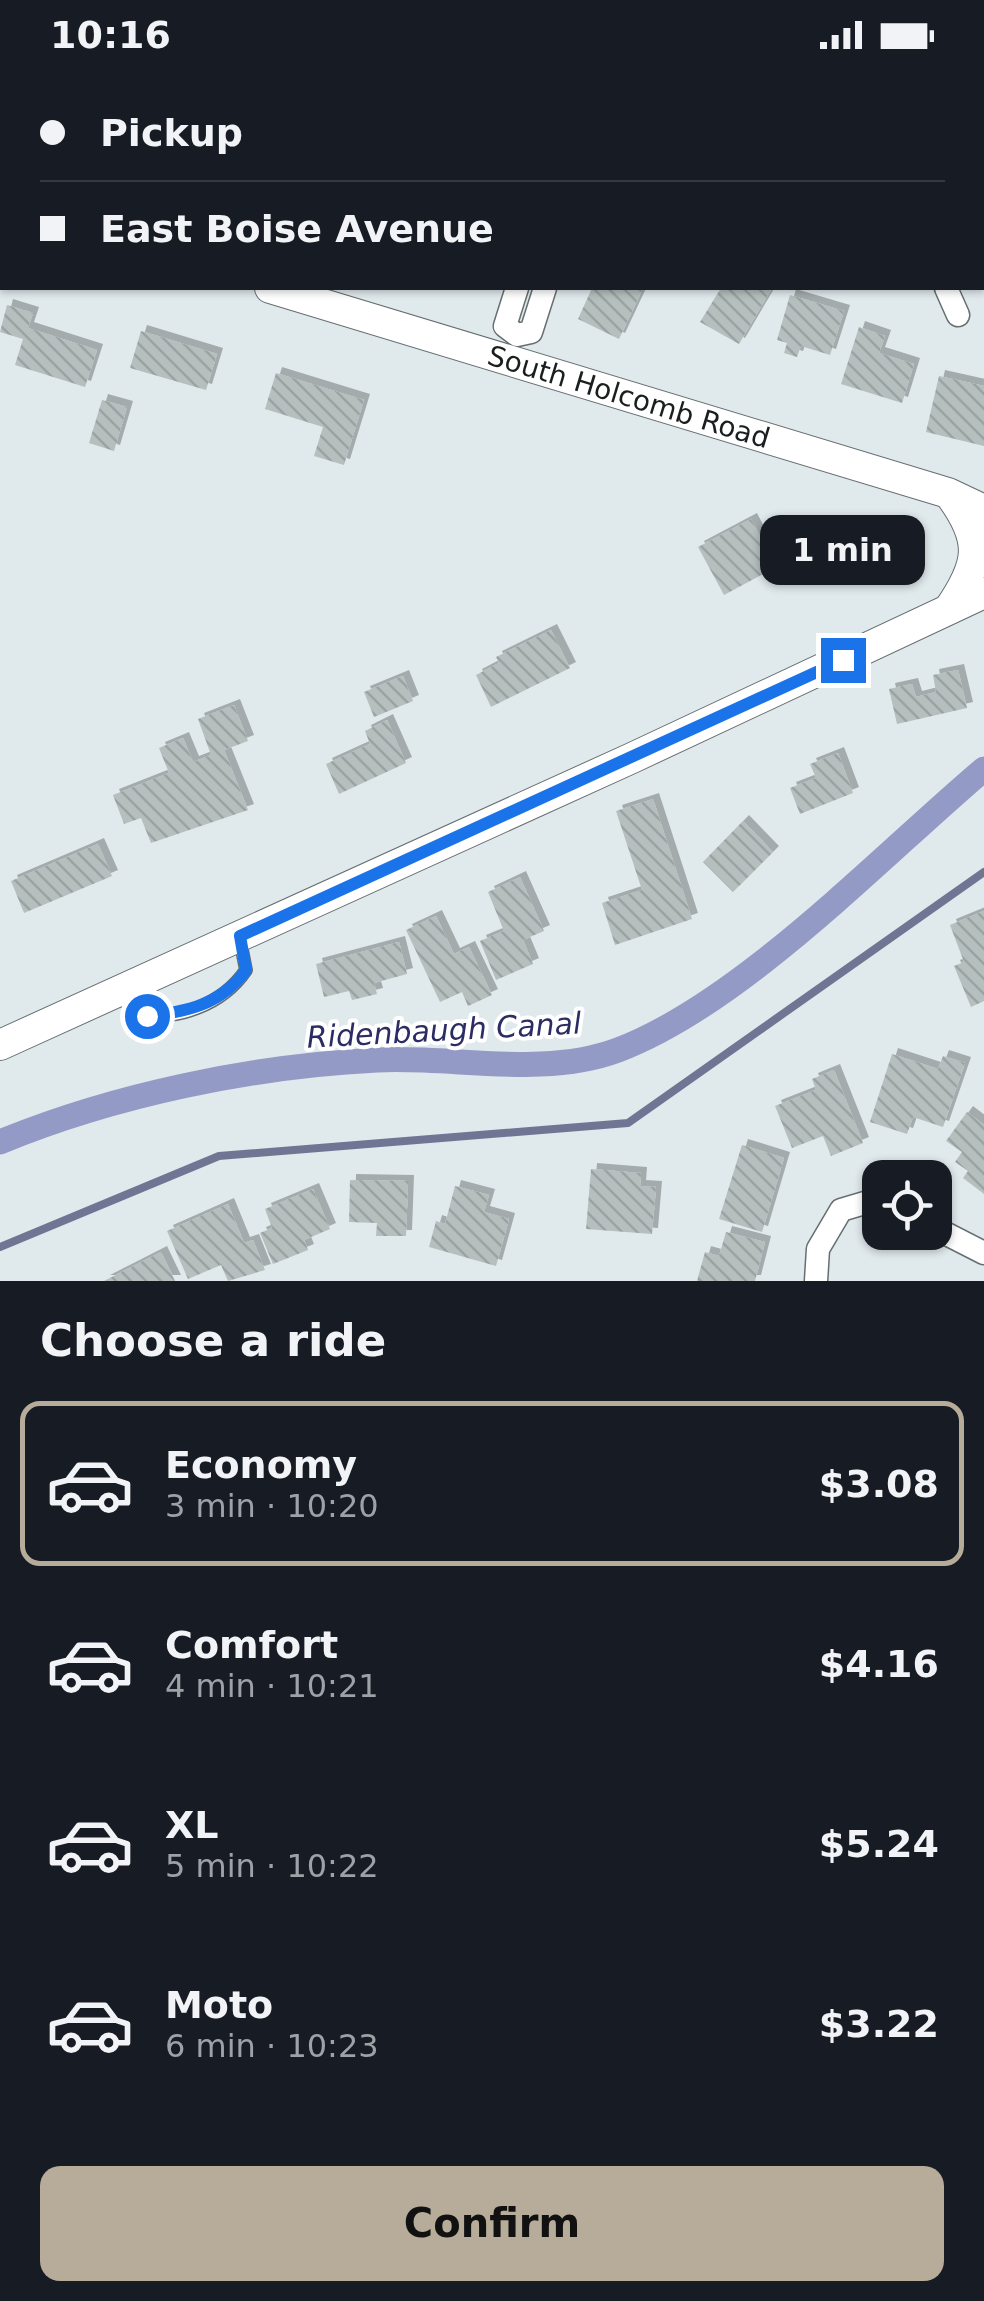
<!DOCTYPE html>
<meta charset="utf-8">
<style>
:root{--surface:#171b24;--page:#20242c;--text:#f1f3f6;--muted:#9ea1a6;--line:#363941;--accent:#b6ac99}
body{margin:0;font-family:"DejaVu Sans",sans-serif;background:var(--page);color:var(--text);height:100vh;display:flex;flex-direction:column;font-size:38px;white-space:nowrap}
*{box-sizing:border-box;margin:0}
p{font-size:32px;color:var(--muted)}
.icon{flex:none;width:55px;height:55px;fill:none;stroke:currentColor;stroke-width:2;stroke-linecap:round;stroke-linejoin:round}
.map{position:relative;height:1211px;overflow:hidden}
.panel{display:flex;flex-direction:column;background:var(--surface);flex:1}
.panel>*{flex:none}
.guide{position:absolute;left:0px;top:0px;width:985px;height:220px;box-shadow:0 2px 8px #0004;display:grid;align-content:center;height:220px;padding:0 40px;background:var(--surface)}
.buttons{position:absolute;left:862px;top:1090px;display:grid;gap:20px}
.buttons a{display:grid;place-items:center;width:90px;height:90px;border-radius:20px;background:var(--surface);box-shadow:0 2px 8px #0004;font-size:50px}
.end{position:absolute;width:45px;height:45px;margin:-22px;border:12px solid #1a73e8;background:#fff;box-shadow:0 0 0 5px #fff}
.from{border-radius:50%}
.bubble{position:absolute;height:70px;border-radius:20px;background:var(--surface);box-shadow:0 2px 8px #0004;font-size:32px;font-weight:700;line-height:70px;text-align:center}
.guide b{display:flex;align-items:center;gap:35px;height:95px;font-size:38px}
.guide b+b{border-top:2px solid var(--line)}
.guide i{width:25px;height:25px;background:var(--text)}
ul{padding:0;list-style:none}
li{display:flex;align-items:center;gap:30px;height:165px;margin:0 20px 15px;padding:0 20px;border:5px solid transparent;border-radius:20px}
li div{flex:1}
li b{display:block;font-size:38px}
li em{font-style:normal;font-weight:700}
li.selected{border-color:var(--accent)}
li>.icon{width:90px;height:90px;stroke-width:1.5}
h2{padding:0 40px;font-size:45px;line-height:120px}
.cta{display:flex;gap:20px;margin-top:auto;padding:20px 40px}
.cta a{flex:1;height:115px;border-radius:20px;background:var(--accent);color:#111;font-size:40px;font-weight:700;line-height:115px;text-align:center}
.status{display:flex;justify-content:space-between;align-items:center;height:70px;padding:0 50px;background:var(--surface);direction:ltr}
.status svg{height:28px;fill:currentColor}
.map>svg:first-child{display:block}
.lines{fill:none;stroke-linecap:round;stroke-linejoin:round}
.stream{stroke:#707594;stroke-width:8}
.canal{stroke:#949ac6;stroke-width:25}
.building{fill:url(#building-back-hatch);filter:url(#shadow)}
.service-casing{stroke:#666e71;stroke-width:14}
.minor-casing{stroke:#666e71;stroke-width:25}
.tertiary-casing{stroke:#666e71;stroke-width:32}
.service{stroke:#fff;stroke-width:11}
.minor{stroke:#fff;stroke-width:22}
.tertiary{stroke:#fff;stroke-width:30}
.route{stroke:#1a73e8;stroke-width:12}
.labels{text-anchor:middle;dominant-baseline:central;stroke-width:8;stroke-linejoin:round;paint-order:stroke}
.street-label{font-size:28px;fill:#1b1e1f;stroke:#fff}
.water-label{font-size:30px;font-style:italic;fill:#2b2c63;stroke:#fff}
</style>
<div class="status"><b>10:16</b><svg viewBox="0 0 49 12"><path d="M0 12V9h3v3zM5 12V6h3v6zM10 12V3h3v9zM15 12V0h3v12zM26 1h20v11H26zM47 4h2v5h-2z"/></svg></div>
<div class="map">
<svg width="984" height="1211" viewBox="0 0 984 1211">
<defs>
<pattern id="building-back-hatch" width="6" height="6" patternUnits="userSpaceOnUse" patternTransform="scale(2.5)"><rect width="6" height="6" fill="#b5bfbe"/><path d="M-1 5l2 2M0 0l6 6M5-1l2 2" fill="none" stroke="#9ba4a3"/></pattern>
<filter id="shadow"><feDropShadow dx="6" dy="-6" stdDeviation="0" flood-color="#0004"/></filter>
</defs>
<rect width="100%" height="100%" fill="#e0e9ec"/>
<g class="lines">
<!-- stream -->
<path class="stream" d="M0,1177l219,-91 409,-33 356,-251"/>
<!-- canal -->
<path class="canal" d="M0,1072c114,-47 253,-76 377,-82 78,-4 166,18 241,-10 124,-47 263,-194 366,-281"/>
</g>
<!-- building -->
<g class="building">
<path d="M592,218h51l-24,51 -41,-20z"/>
<path d="M721,218h51l-33,56 -39,-22z"/>
<path d="M790,225l54,16 -14,44 -29,-9 -4,11 -13,-4 3,-10 -10,-3z"/>
<path d="M7,235l26,8 -5,15 69,22 -12,37 -70,-22 8,-26 -23,-7z"/>
<path d="M859,257l26,9 -6,17 35,11 -12,39 -61,-19z"/>
<path d="M141,261l76,23 -11,36 -76,-22z"/>
<path d="M276,303l88,27 -20,65 -30,-9 9,-29 -58,-18z"/>
<path d="M939,306l45,10v60l-58,-14z"/>
<path d="M102,330l25,7 -13,44 -25,-8z"/>
<path d="M751,449l25,48 -52,28 -26,-48z"/>
<path d="M551,560l19,38 -79,39 -15,-32 23,-12 -3,-6z"/>
<path d="M958,600l9,38 -70,16 -8,-35 23,-5 4,13 20,-5 -3,-17z"/>
<path d="M403,606l10,25 -39,16 -10,-25z"/>
<path d="M234,635l14,36 -24,9 24,60 -97,33 -10,-25 -17,6 -11,-29 56,-22 -10,-25 24,-10 10,24 18,-7 -13,-36z"/>
<path d="M387,650l19,43 -67,31 -13,-30 44,-20 -5,-13z"/>
<path d="M838,683l15,40 -53,21 -10,-26 26,-10 -6,-14z"/>
<path d="M653,729l39,120 -77,26 -13,-42 40,-13 -26,-79z"/>
<path d="M743,751l30,31 -40,40 -30,-30z"/>
<path d="M98,774l14,32 -88,37 -13,-32z"/>
<path d="M520,807l24,54 -21,9 10,24 -37,16 -16,-39 24,-10 -16,-39z"/>
<path d="M984,841v90l-13,6 -17,-41 10,-4 -14,-37z"/>
<path d="M436,846l18,38 15,-7 23,48 -24,11 -6,-14 -22,10 -34,-72z"/>
<path d="M399,872l8,32 -33,9 3,11 -25,6 -3,-9 -25,6 -8,-33z"/>
<path d="M892,984l46,15 5,-13 22,7 -22,64 -30,-10 -6,17 -37,-12z"/>
<path d="M834,1000l29,73 -32,13 -8,-20 -31,12 -17,-42 41,-16 -4,-11z"/>
<path d="M967,1042l17,13v69l-21,-16 5,-7 -13,-9 7,-10 -16,-11z"/>
<path d="M742,1075l42,13 -22,74 -43,-13z"/>
<path d="M591,1099l50,4 -1,13 16,1 -4,47 -66,-5z"/>
<path d="M350,1110l58,1 -2,55h-30l1,-13 -28,-1z"/>
<path d="M455,1116l34,9 -5,17 25,7 -13,47 -67,-19 7,-26 9,3z"/>
<path d="M313,1119l17,40 -26,11 4,10 -35,14 -13,-31 12,-5 -7,-19z"/>
<path d="M228,1134l16,39 9,-3 12,30 -37,11 -7,-16 -33,14 -21,-48z"/>
<path d="M726,1162l39,10 -10,39h-58l8,-29 14,4z"/>
<path d="M161,1182l14,29h-71z"/>
</g>
<g class="lines">
<defs>
<g id="service">
<path d="M11,2l1,-2"/>
<path d="M91,2l1,-2"/>
<path d="M0,37l2,-8"/>
<path d="M117,922l18,21c41,10 88,-9 111,-43l-6,-30"/>
</g>
<g id="minor">
<path d="M403,0l1,2"/>
<path d="M710,2l4,-2"/>
<path d="M982,155l2,-2"/>
<path d="M517,218l-12,38 12,9 14,-3 14,-44"/>
<path d="M946,218l12,27"/>
<path d="M935,1158l49,25"/>
<path d="M816,1211l2,-32 23,-39 27,-8 12,2"/>
</g>
<g id="tertiary">
<path d="M0,135l2,1"/>
<path id="s1" d="M270,218l678,205 36,17"/>
<path d="M949,539c31,-45 35,-68 1,-114"/>
<path d="M0,975l632,-287 352,-165"/>
</g>
</defs>
<!-- service casing -->
<use href="#service" class="service-casing"/>
<!-- minor casing -->
<use href="#minor" class="minor-casing"/>
<!-- tertiary casing -->
<use href="#tertiary" class="tertiary-casing"/>
<!-- service -->
<use href="#service" class="service"/>
<!-- minor -->
<use href="#minor" class="minor"/>
<!-- tertiary -->
<use href="#tertiary" class="tertiary"/>
</g>
<g class="lines">
<!-- route -->
<path class="route" d="M147,946c40,-4 75,-12 99,-46l-6,-34 603,-276"/>
</g>
<g class="labels">
<!-- street labels -->
<g class="street-label">
<text stroke="none"><textPath href="#s1" startOffset="375">South Holcomb Road</textPath></text>
</g>
<!-- water labels -->
<g class="water-label">
<text transform="translate(444 960) rotate(-3)">Ridenbaugh Canal</text>
</g>
</g>
</svg>
<div class="buttons">
<a><svg class="icon" aria-label="locate" viewBox="0 0 24 24"><circle cx="12" cy="12" r="6"/><path d="M12 2v4M12 18v4M2 12h4M18 12h4"/></svg></a>
</div>
<i class="end from" style="left:147px;top:946px"></i>
<i class="end" style="left:843px;top:590px"></i>
<div class="bubble" style="left:760px;top:445px;width:165px">1 min</div>
<div class="guide">
<b><i class="from"></i>Pickup</b>
<b><i></i>East Boise Avenue</b>
</div>
</div>
<section class="panel">
<h2>Choose a ride</h2>
<ul>
<li class="selected"><svg class="icon" aria-label="car" viewBox="0 0 24 24"><path d="M5 17H2v-5l4-1 3-4h7l3 4 3 1v5h-3M9 17h6M6 11h13"/><circle cx="7" cy="17" r="2"/><circle cx="17" cy="17" r="2"/></svg><div><b>Economy</b><p>3 min · 10:20</p></div><em>$3.08</em></li>
<li><svg class="icon" aria-label="car" viewBox="0 0 24 24"><path d="M5 17H2v-5l4-1 3-4h7l3 4 3 1v5h-3M9 17h6M6 11h13"/><circle cx="7" cy="17" r="2"/><circle cx="17" cy="17" r="2"/></svg><div><b>Comfort</b><p>4 min · 10:21</p></div><em>$4.16</em></li>
<li><svg class="icon" aria-label="car" viewBox="0 0 24 24"><path d="M5 17H2v-5l4-1 3-4h7l3 4 3 1v5h-3M9 17h6M6 11h13"/><circle cx="7" cy="17" r="2"/><circle cx="17" cy="17" r="2"/></svg><div><b>XL</b><p>5 min · 10:22</p></div><em>$5.24</em></li>
<li><svg class="icon" aria-label="car" viewBox="0 0 24 24"><path d="M5 17H2v-5l4-1 3-4h7l3 4 3 1v5h-3M9 17h6M6 11h13"/><circle cx="7" cy="17" r="2"/><circle cx="17" cy="17" r="2"/></svg><div><b>Moto</b><p>6 min · 10:23</p></div><em>$3.22</em></li>
</ul>
<div class="cta"><a>Confirm</a></div>
</section>
